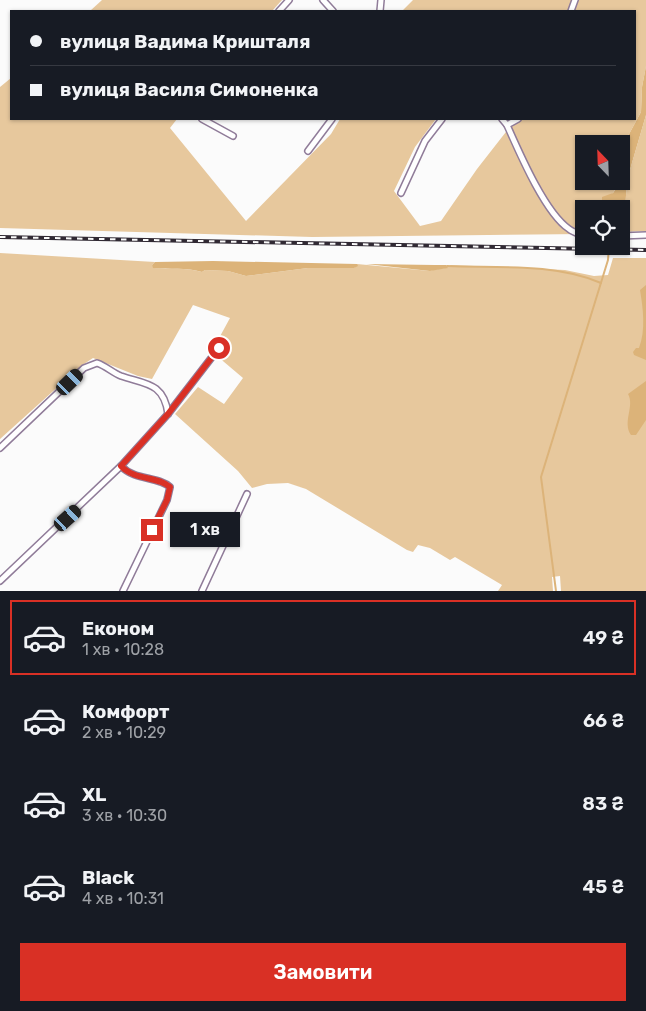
<!DOCTYPE html>
<html lang="uk">
<meta charset="utf-8">
<style>
:root{--surface:#171b24;--page:#242831;--text:#f1f3f6;--muted:#9ea1a6;--line:#363941;--accent:#d93025}
body{margin:0;font-family:Rubik,sans-serif;background:var(--page);color:var(--text);height:100vh;display:flex;flex-direction:column;font-size:19px;white-space:nowrap}
*{box-sizing:border-box;margin:0}
p{font-size:16px;color:var(--muted)}
.icon{flex:none;width:28px;height:28px;fill:none;stroke:currentColor;stroke-width:2;stroke-linecap:round;stroke-linejoin:round}
.map{position:relative;height:591px;overflow:hidden}
.details{display:flex;flex-direction:column;background:var(--surface);flex:1}
.details>*{flex:none}
.top-card{position:absolute;left:10px;top:10px;width:626px;height:110px;border-radius:0px;box-shadow:0 1px 4px #0004;display:grid;align-content:center;height:110px;padding:0 20px;background:var(--surface)}
.needle{width:32px;rotate:337deg}
.buttons{position:absolute;left:575px;top:135px;display:grid;gap:10px}
.buttons a{display:grid;place-items:center;width:55px;height:55px;border-radius:0px;background:var(--surface);box-shadow:0 1px 4px #0004;font-size:25px}
.end{position:absolute;width:22px;height:22px;margin:-11px;border:6px solid #d93025;background:#fff;box-shadow:0 0 0 2px #fff}
.from{border-radius:50%}
.bubble{position:absolute;height:35px;border-radius:0px;background:var(--surface);box-shadow:0 1px 4px #0004;font-size:16px;font-weight:600;line-height:35px;text-align:center}
.car{position:absolute;width:15px;height:30px;margin:-15px -8px;border-radius:6px;box-shadow:0 0 4px 1px #0007;background:linear-gradient(#222 24%,#8ab4d8 0 40%,#222 0 76%,#8ab4d8 0 86%,#222 0)}
.top-card b{display:flex;align-items:center;gap:18px;height:48px;font-size:19px}
.top-card b+b{border-top:1px solid var(--line)}
.top-card i{width:12px;height:12px;background:var(--text)}
ul{padding:9px 0 0;list-style:none}
li{display:flex;align-items:center;gap:15px;height:75px;margin:0 10px 8px;padding:0 10px;border:2px solid transparent;border-radius:0px}
li div{flex:1}
li b{display:block;font-size:19px}
li em{font-style:normal;font-weight:600}
li.selected{border-color:var(--accent)}
li>.icon{width:45px;height:45px;stroke-width:1.5}
.primary-button{display:flex;gap:10px;margin-top:auto;padding:10px 20px}
.primary-button a{flex:1;height:58px;border-radius:0px;background:var(--accent);color:#fff;font-size:20px;font-weight:600;line-height:58px;text-align:center}
.map>svg:first-child{display:block}
.green{fill:#e7c89d}
.water{fill:#dcb379}
.lines{fill:none;stroke-linecap:round;stroke-linejoin:round}
.stream{stroke:#dcb379;stroke-width:2}
.minor-casing{stroke:#907c99;stroke-width:8}
.minor{stroke:#fff;stroke-width:5}
.rail-casing{stroke:#302933;stroke-width:4}
.rail{stroke:#fbfbfb;stroke-width:2;stroke-dasharray:5.5;stroke-linecap:butt}
.route{stroke:#d93025;stroke-width:6}
</style>
<div class="map">
<svg width="646" height="591" viewBox="0 0 646 591">
<rect width="100%" height="100%" fill="#fbfbfb"/>
<!-- green -->
<g class="green">
<path d="M102,0h180l-10,11h-182z"/>
<path d="M413,0h233v66l-4,21 -1,25 -13,24 -7,42v-34h-37v37h36l-7,12 -11,9 5,7h-23v25l-272,3 -312,-9v-141l11,-9v41h166l-7,9 76,93 85,-87 9,-15h96l-21,28 -21,44 26,35 21,-5 36,-52 39,-50h119v-108h-233z"/>
<path d="M646,115v116l-25,1v-17l4,-4 2,-31z"/>
<path d="M0,253l155,9 -3,3 2,3c16,2 31,-1 48,4l3,-2 23,1 18,5 62,-8h46l3,-4 73,7c8,-3 15,-1 21,-6l114,5 29,6 14,-1 5,-17h33v333h-85l-1,-15 -8,1 1,14h-55l4,-6 -47,-28 -5,3 -20,-12 -12,-3 -5,7 -6,-2 -101,-61 -18,-6 -21,1 -15,4 -14,-17 -63,-57 23,-27 26,17 19,-26 -26,-22 8,-11 -7,-5 12,-22 -37,-13 -41,74 -14,-3 -45,-18 -12,8 -81,73z"/>
</g>
<!-- water -->
<g class="water">
<path d="M646,66v49l-19,65 -2,31 -4,4v-6h-14l-5,-7v-5l11,-4 8,-12 7,-45 13,-24 1,-25z"/>
<path d="M213,261l144,3 1,2 -4,2h-46l-62,8 -18,-5 -23,-1 -3,2c-16,-5 -32,-2 -49,-4l-1,-3 3,-3z"/>
<path d="M366,264l69,1h11l2,3 -18,3z"/>
<path d="M646,285v75l-12,-5 -1,-3 3,-4h3c7,-18 4,-40 1,-58z"/>
<path d="M646,381v39l-10,15h-5c-9,-13 4,-29 -3,-41z"/>
</g>
<g class="lines">
<!-- stream -->
<g class="stream">
<path d="M447,266c50,2 107,-3 154,17"/>
<path d="M556,591l-15,-114 67,-217 1,-14"/>
</g>
<defs>
<g id="minor">
<path d="M323,0l10,11"/>
<path d="M279,11l10,-11"/>
<path d="M380,11l1,-11"/>
<path d="M571,11l4,-11"/>
<path d="M202,119l31,17"/>
<path d="M502,119l5,6 11,-6"/>
<path d="M507,125c12,27 38,88 62,104 4,3 10,5 15,7"/>
<path d="M308,151l24,-32"/>
<path d="M401,193l24,-52 17,-22"/>
<path d="M621,236l25,-1"/>
<path d="M0,448l84,-80 13,-5c9,3 16,10 24,13 23,8 43,6 47,38"/>
<path d="M121,466c14,15 37,10 49,21l-3,13 -44,91"/>
<path d="M0,581l121,-115 47,-52 51,-66"/>
<path d="M202,591l45,-97"/>
</g>
</defs>
<!-- minor casing -->
<use href="#minor" class="minor-casing"/>
<!-- minor -->
<use href="#minor" class="minor"/>
<defs>
<path id="rail" d="M0,237l646,13"/>
</defs>
<!-- rail casing -->
<use href="#rail" class="rail-casing"/>
<!-- rail -->
<use href="#rail" class="rail"/>
</g>
<g class="lines">
<!-- route -->
<path class="route" d="M152,530l15,-30 3,-13c-12,-11 -35,-6 -49,-21l47,-52 51,-66"/>
</g>
</svg>
<div class="buttons">
<a><svg class="needle" viewBox="-14 -14 28 28"><path d="M0-13l5 13h-10z" fill="#e53935"/><path d="M0 13l5-13h-10z" fill="#9ea1a6"/></svg></a>
<a><svg class="icon" aria-label="locate" viewBox="0 0 24 24"><circle cx="12" cy="12" r="6"/><path d="M12 2v4M12 18v4M2 12h4M18 12h4"/></svg></a>
</div>
<i class="end from" style="left:219px;top:348px"></i>
<i class="end" style="left:152px;top:530px"></i>
<div class="bubble" style="left:170px;top:512px;width:70px">1 хв</div>
<i class="car" style="left:70px;top:382px;rotate:46deg"></i>
<i class="car" style="left:68px;top:518px;rotate:48deg"></i>
<div class="top-card">
<b><i class="from"></i>вулиця Вадима Кришталя</b>
<b><i></i>вулиця Василя Симоненка</b>
</div>
</div>
<section class="details">
<ul>
<li class="selected"><svg class="icon" aria-label="car" viewBox="0 0 24 24"><path d="M5 17H2v-5l4-1 3-4h7l3 4 3 1v5h-3M9 17h6M6 11h13"/><circle cx="7" cy="17" r="2"/><circle cx="17" cy="17" r="2"/></svg><div><b>Економ</b><p>1 хв · 10:28</p></div><em>49 ₴</em></li>
<li><svg class="icon" aria-label="car" viewBox="0 0 24 24"><path d="M5 17H2v-5l4-1 3-4h7l3 4 3 1v5h-3M9 17h6M6 11h13"/><circle cx="7" cy="17" r="2"/><circle cx="17" cy="17" r="2"/></svg><div><b>Комфорт</b><p>2 хв · 10:29</p></div><em>66 ₴</em></li>
<li><svg class="icon" aria-label="car" viewBox="0 0 24 24"><path d="M5 17H2v-5l4-1 3-4h7l3 4 3 1v5h-3M9 17h6M6 11h13"/><circle cx="7" cy="17" r="2"/><circle cx="17" cy="17" r="2"/></svg><div><b>XL</b><p>3 хв · 10:30</p></div><em>83 ₴</em></li>
<li><svg class="icon" aria-label="car" viewBox="0 0 24 24"><path d="M5 17H2v-5l4-1 3-4h7l3 4 3 1v5h-3M9 17h6M6 11h13"/><circle cx="7" cy="17" r="2"/><circle cx="17" cy="17" r="2"/></svg><div><b>Black</b><p>4 хв · 10:31</p></div><em>45 ₴</em></li>
</ul>
<div class="primary-button"><a>Замовити</a></div>
</section>
